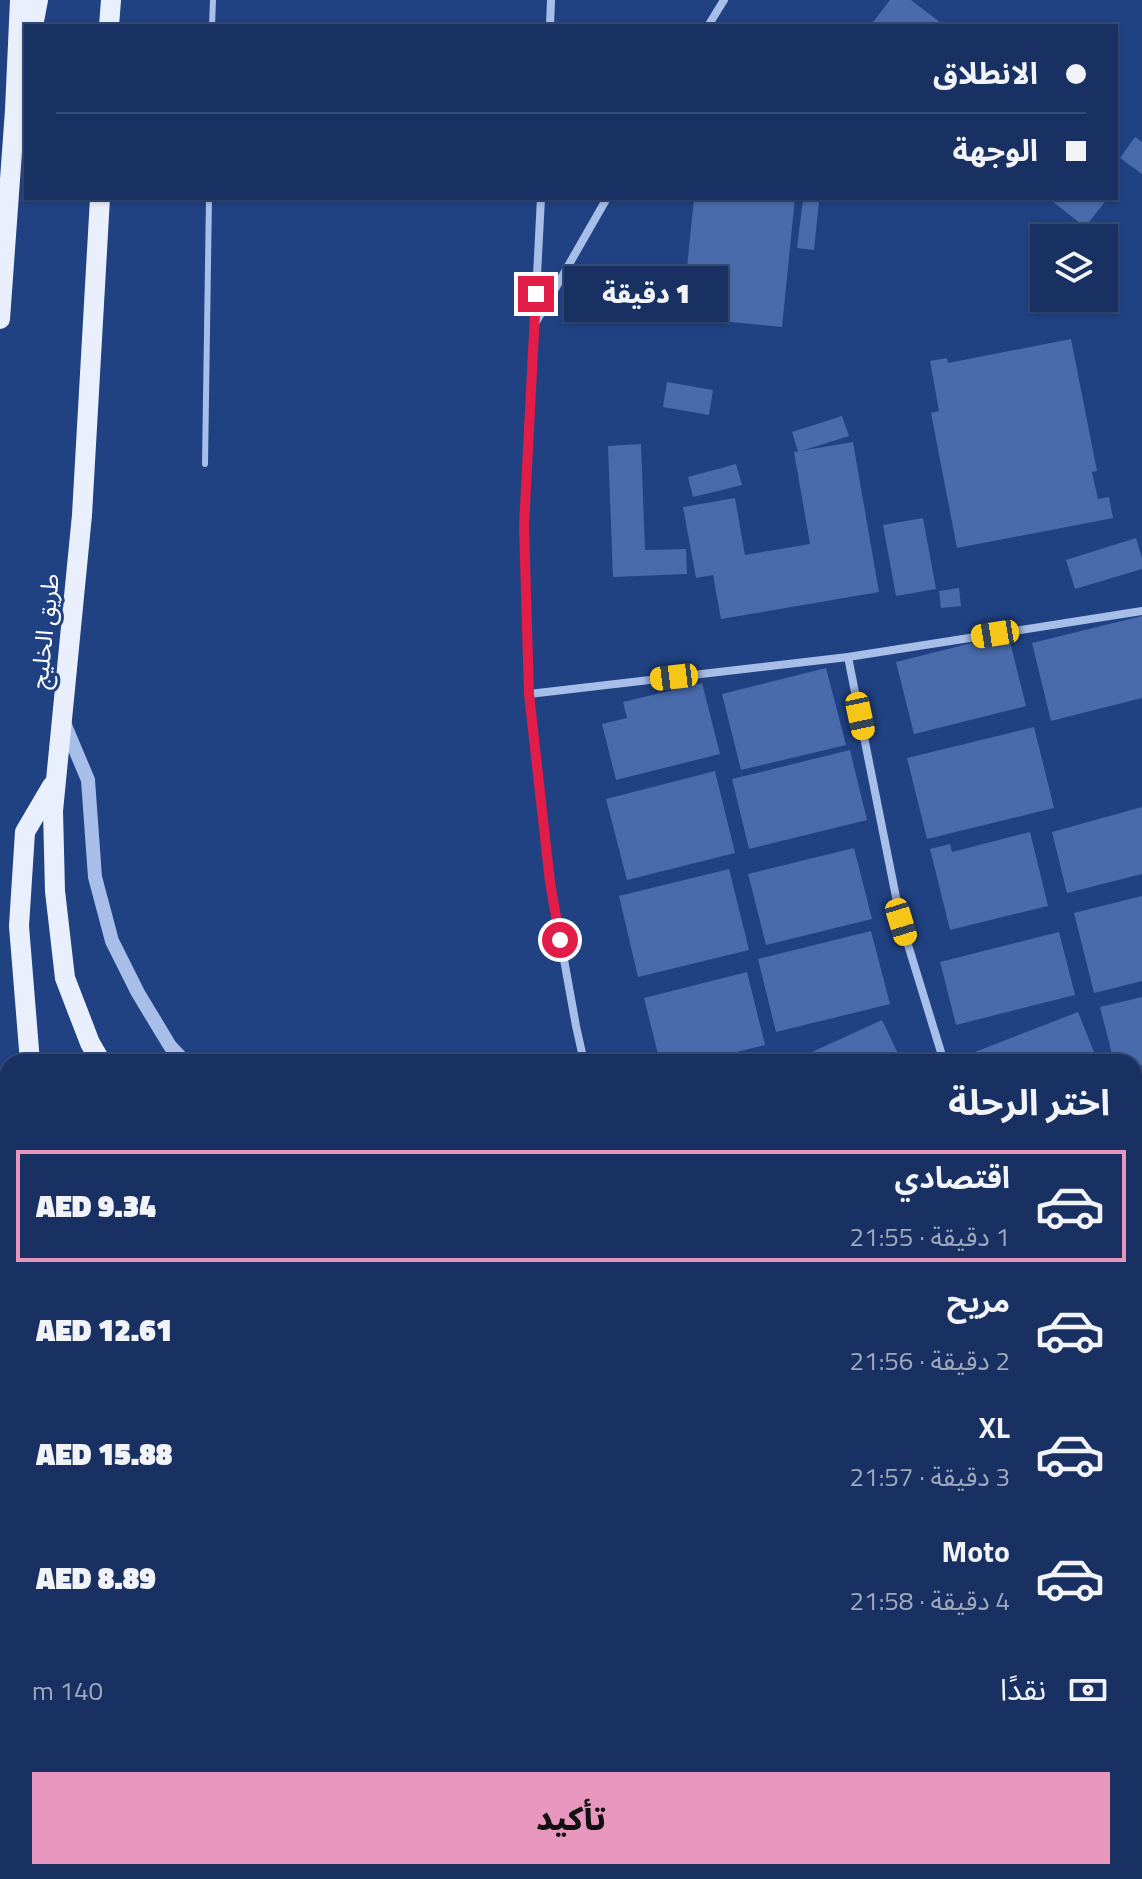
<!DOCTYPE html>
<html lang="ar">
<meta charset="utf-8">
<style>
:root{--surface:#183162;--page:#213968;--text:#f1f3f6;--muted:#9fa9be;--line:#364c77;--accent:#e797bd}
body{margin:0;font-family:"Titillium Web","Noto Sans Arabic",sans-serif;background:var(--page);color:var(--text);direction:rtl;height:100vh;display:flex;flex-direction:column;font-size:30px;white-space:nowrap}
*{box-sizing:border-box;margin:0}
p{font-size:26px;color:var(--muted)}
.icon{flex:none;width:44px;height:44px;fill:none;stroke:currentColor;stroke-width:2;stroke-linecap:round;stroke-linejoin:round}
.map{position:relative;flex:1;overflow:hidden;direction:ltr}
.side{position:absolute;left:0px;top:1054px;width:1142px;height:826px;display:flex;flex-direction:column;background:var(--surface);border-radius:24px 24px 0 0;box-shadow:0 2px 6px #0004,0 0 0 2px var(--line);direction:rtl}
.side>*{flex:none}
.banner{position:absolute;left:24px;top:24px;width:1094px;height:176px;border-radius:0px;box-shadow:0 2px 6px #0004,0 0 0 2px var(--line);direction:rtl;display:grid;align-content:center;height:176px;padding:0 32px;background:var(--surface)}
.fabs{position:absolute;left:1030px;top:224px;display:grid;gap:16px}
.fabs a{display:grid;place-items:center;width:88px;height:88px;border-radius:0px;background:var(--surface);box-shadow:0 2px 6px #0004,0 0 0 2px var(--line);font-size:40px}
.end{position:absolute;width:36px;height:36px;margin:-18px;border:10px solid #e11d48;background:#fff;box-shadow:0 0 0 4px #fff}
.from{border-radius:50%}
.bubble{position:absolute;height:56px;border-radius:0px;background:var(--surface);box-shadow:0 2px 6px #0004,0 0 0 2px var(--line);font-size:26px;font-weight:800;line-height:56px;text-align:center;direction:rtl}
.car{position:absolute;width:24px;height:48px;margin:-24px -12px;border-radius:10px;box-shadow:0 0 6px 2px #0007;background:linear-gradient(#f5c518 24%,#345 0 40%,#f5c518 0 76%,#345 0 86%,#f5c518 0)}
.banner b{display:flex;align-items:center;gap:28px;height:76px;font-size:30px}
.banner b+b{border-top:2px solid var(--line)}
.banner i{width:20px;height:20px;background:var(--text)}
ul{padding:0;list-style:none}
li{display:flex;align-items:center;gap:24px;height:112px;margin:0 16px 12px;padding:0 16px;border:4px solid transparent;border-radius:0px}
li div{flex:1}
li b{display:block;font-size:30px}
li em{font-style:normal;font-weight:800}
li.on{border-color:var(--accent)}
li>.icon{width:72px;height:72px;stroke-width:1.5}
h2{padding:0 32px;font-size:36px;line-height:96px}
.pay{display:flex;align-items:center;gap:20px;height:88px;padding:0 32px;font-size:30px}
.pay p{margin-inline-start:auto}
.button{display:flex;gap:16px;margin-top:auto;padding:16px 32px}
.button a{flex:1;height:92px;border-radius:0px;background:var(--accent);color:#111;font-size:32px;font-weight:800;line-height:92px;text-align:center}
.map>svg:first-child{display:block}
.water{fill:#3b5484;stroke:#9ab8ea;stroke-width:2}
.building{fill:#496bab}
.lines{fill:none;stroke-linecap:round;stroke-linejoin:round}
.service{stroke:#a7bee9;stroke-width:6}
.minor{stroke:#a7bee9;stroke-width:8}
.tertiary{stroke:#a7bee9;stroke-width:14}
.primary{stroke:#eaeffe;stroke-width:20}
.route{stroke:#e11d48;stroke-width:10}
.labels{text-anchor:middle;dominant-baseline:central;stroke-width:6;stroke-linejoin:round;paint-order:stroke}
.street-label{font-size:24px;fill:#fff;stroke:#204182}
</style>
<div class="map">
<svg width="1142" height="1879" viewBox="0 0 1142 1879">
<rect width="100%" height="100%" fill="#204182"/>
<!-- water -->
<path class="water" d="M8,1376v101c-7,8 -7,14 -3,24l-5,3v-124z"/>
<!-- building -->
<g class="building">
<path d="M890,0h21l34,26h-75z"/>
<path d="M1135,137l7,5v32l-22,-16z"/>
<path d="M694,198h101l-13,129 -100,-10z"/>
<path d="M1048,198h60l-23,29z"/>
<path d="M803,200l16,2 -5,48 -17,-2z"/>
<path d="M1071,339l26,132 -5,1 6,27 11,-2 4,21 -156,30 -26,-135 8,-2 -9,-50 17,-3 1,5z"/>
<path d="M667,382l46,8 -4,25 -46,-8z"/>
<path d="M842,416l7,20 -51,16 -6,-20z"/>
<path d="M853,442l26,150 -158,27 -8,-44 -17,3 -13,-71 52,-9 10,57 65,-11 -16,-92z"/>
<path d="M641,444l4,106 41,-1 1,25 -74,3 -5,-131z"/>
<path d="M736,464l6,21 -49,12 -5,-20z"/>
<path d="M923,518l13,71 -40,7 -13,-71z"/>
<path d="M1136,538l6,20v11l-67,20 -9,-29z"/>
<path d="M959,588l2,18 -20,2 -2,-17z"/>
<path d="M1142,616v82l-91,23 -19,-78z"/>
<path d="M1008,634l18,72 -112,28 -18,-72z"/>
<path d="M826,668l20,77 -105,25 -19,-76z"/>
<path d="M702,683l18,71 -104,26 -14,-56 25,-6 -4,-16z"/>
<path d="M1034,727l20,81 -127,31 -20,-81z"/>
<path d="M850,750l17,70 -118,29 -17,-70z"/>
<path d="M715,771l20,82 -108,27 -21,-81z"/>
<path d="M1142,807v67l-75,19 -15,-61z"/>
<path d="M1030,832l18,74 -98,24 -20,-81 20,-5 2,8z"/>
<path d="M854,848l18,71 -106,26 -18,-71z"/>
<path d="M729,869l20,81 -111,27 -19,-81z"/>
<path d="M1142,896v85l-48,12 -20,-80z"/>
<path d="M871,931l19,73 -114,28 -18,-73z"/>
<path d="M1059,932l16,63 -119,30 -16,-63z"/>
<path d="M747,972l18,73 -69,17h-36l-16,-64z"/>
<path d="M1142,997v68l-8,2v-5h-20l-14,-55z"/>
<path d="M1078,1012l20,50h-119l-4,-10z"/>
<path d="M882,1020l20,42h-112z"/>
<path d="M1142,1166v111l-8,4v-112z"/>
<path d="M1142,1498v60l-8,-16v-40z"/>
<path d="M1134,1592l8,15v75l-8,4z"/>
<path d="M1142,1825v54l-8,-16v-34z"/>
<path d="M731,1872h108l3,7h-107z"/>
</g>
<g class="lines">
<!-- service -->
<g class="service">
<path d="M212,26l1,-26"/>
<path d="M205,464l4,-266"/>
</g>
<!-- minor -->
<g class="minor">
<path d="M550,26l1,-26"/>
<path d="M708,26l16,-26"/>
<path d="M541,198l-17,328 5,168 21,188 26,144 8,36"/>
<path d="M536,322l71,-124"/>
<path d="M848,657l53,265 43,140"/>
<path d="M529,694l319,-37 294,-46"/>
<path d="M1134,1798l8,-4"/>
<path d="M368,1879l1,-7"/>
<path d="M972,1879l14,-7"/>
</g>
<!-- tertiary -->
<g class="tertiary">
<path d="M64,723l24,57 7,97 17,64 26,52 32,53 15,16"/>
<path d="M1134,1359l8,-4"/>
<path d="M1134,1430l8,-5"/>
<path d="M349,1879l2,-7"/>
</g>
<!-- primary -->
<g class="primary">
<path d="M33,26l5,-26"/>
<path d="M109,26l2,-26"/>
<path d="M100,198l-18,317 -29,296 2,80 10,87 25,65 11,19"/>
<path d="M0,319l15,-209 5,-110"/>
<path d="M30,1062l-11,-136 6,-94 27,-46"/>
<path d="M0,1196l8,-2"/>
<path d="M0,1820l8,2"/>
<path d="M112,1872l11,7"/>
<path d="M196,1872l3,7"/>
<path d="M274,1872l1,7"/>
<path d="M332,1872v7"/>
</g>
</g>
<g class="lines">
<!-- route -->
<path class="route" d="M536,294l-12,232 5,168 21,188 10,58"/>
</g>
<g class="labels">
<!-- street labels -->
<g class="street-label">
<text transform="translate(44 631) rotate(-84)">طريق الخليج</text>
</g>
</g>
</svg>
<div class="fabs">
<a><svg class="icon" aria-label="layers" viewBox="0 0 24 24"><path d="M12 4l9 5-9 5-9-5zM3 14l9 5 9-5"/></svg></a>
</div>
<i class="end from" style="left:560px;top:940px"></i>
<i class="end" style="left:536px;top:294px"></i>
<div class="bubble" style="left:564px;top:266px;width:164px">1 دقيقة</div>
<i class="car" style="left:995px;top:634px;rotate:261deg"></i>
<i class="car" style="left:674px;top:677px;rotate:263deg"></i>
<i class="car" style="left:860px;top:716px;rotate:168deg"></i>
<i class="car" style="left:901px;top:922px;rotate:163deg"></i>
<div class="banner">
<b><i class="from"></i>الانطلاق</b>
<b><i></i>الوجهة</b>
</div>
<section class="side">
<h2>اختر الرحلة</h2>
<ul>
<li class="on"><svg class="icon" aria-label="car" viewBox="0 0 24 24"><path d="M5 17H2v-5l4-1 3-4h7l3 4 3 1v5h-3M9 17h6M6 11h13"/><circle cx="7" cy="17" r="2"/><circle cx="17" cy="17" r="2"/></svg><div><b>اقتصادي</b><p>1 دقيقة · 21:55</p></div><em>AED 9.34</em></li>
<li><svg class="icon" aria-label="car" viewBox="0 0 24 24"><path d="M5 17H2v-5l4-1 3-4h7l3 4 3 1v5h-3M9 17h6M6 11h13"/><circle cx="7" cy="17" r="2"/><circle cx="17" cy="17" r="2"/></svg><div><b>مريح</b><p>2 دقيقة · 21:56</p></div><em>AED 12.61</em></li>
<li><svg class="icon" aria-label="car" viewBox="0 0 24 24"><path d="M5 17H2v-5l4-1 3-4h7l3 4 3 1v5h-3M9 17h6M6 11h13"/><circle cx="7" cy="17" r="2"/><circle cx="17" cy="17" r="2"/></svg><div><b>XL</b><p>3 دقيقة · 21:57</p></div><em>AED 15.88</em></li>
<li><svg class="icon" aria-label="car" viewBox="0 0 24 24"><path d="M5 17H2v-5l4-1 3-4h7l3 4 3 1v5h-3M9 17h6M6 11h13"/><circle cx="7" cy="17" r="2"/><circle cx="17" cy="17" r="2"/></svg><div><b>Moto</b><p>4 دقيقة · 21:58</p></div><em>AED 8.89</em></li>
</ul>
<div class="pay"><svg class="icon" aria-label="cash" viewBox="0 0 24 24"><path d="M3 7h18v10H3z"/><circle cx="12" cy="12" r="2"/></svg>نقدًا<p>140 m</p></div>
<div class="button"><a>تأكيد</a></div>
</section>
</div>
